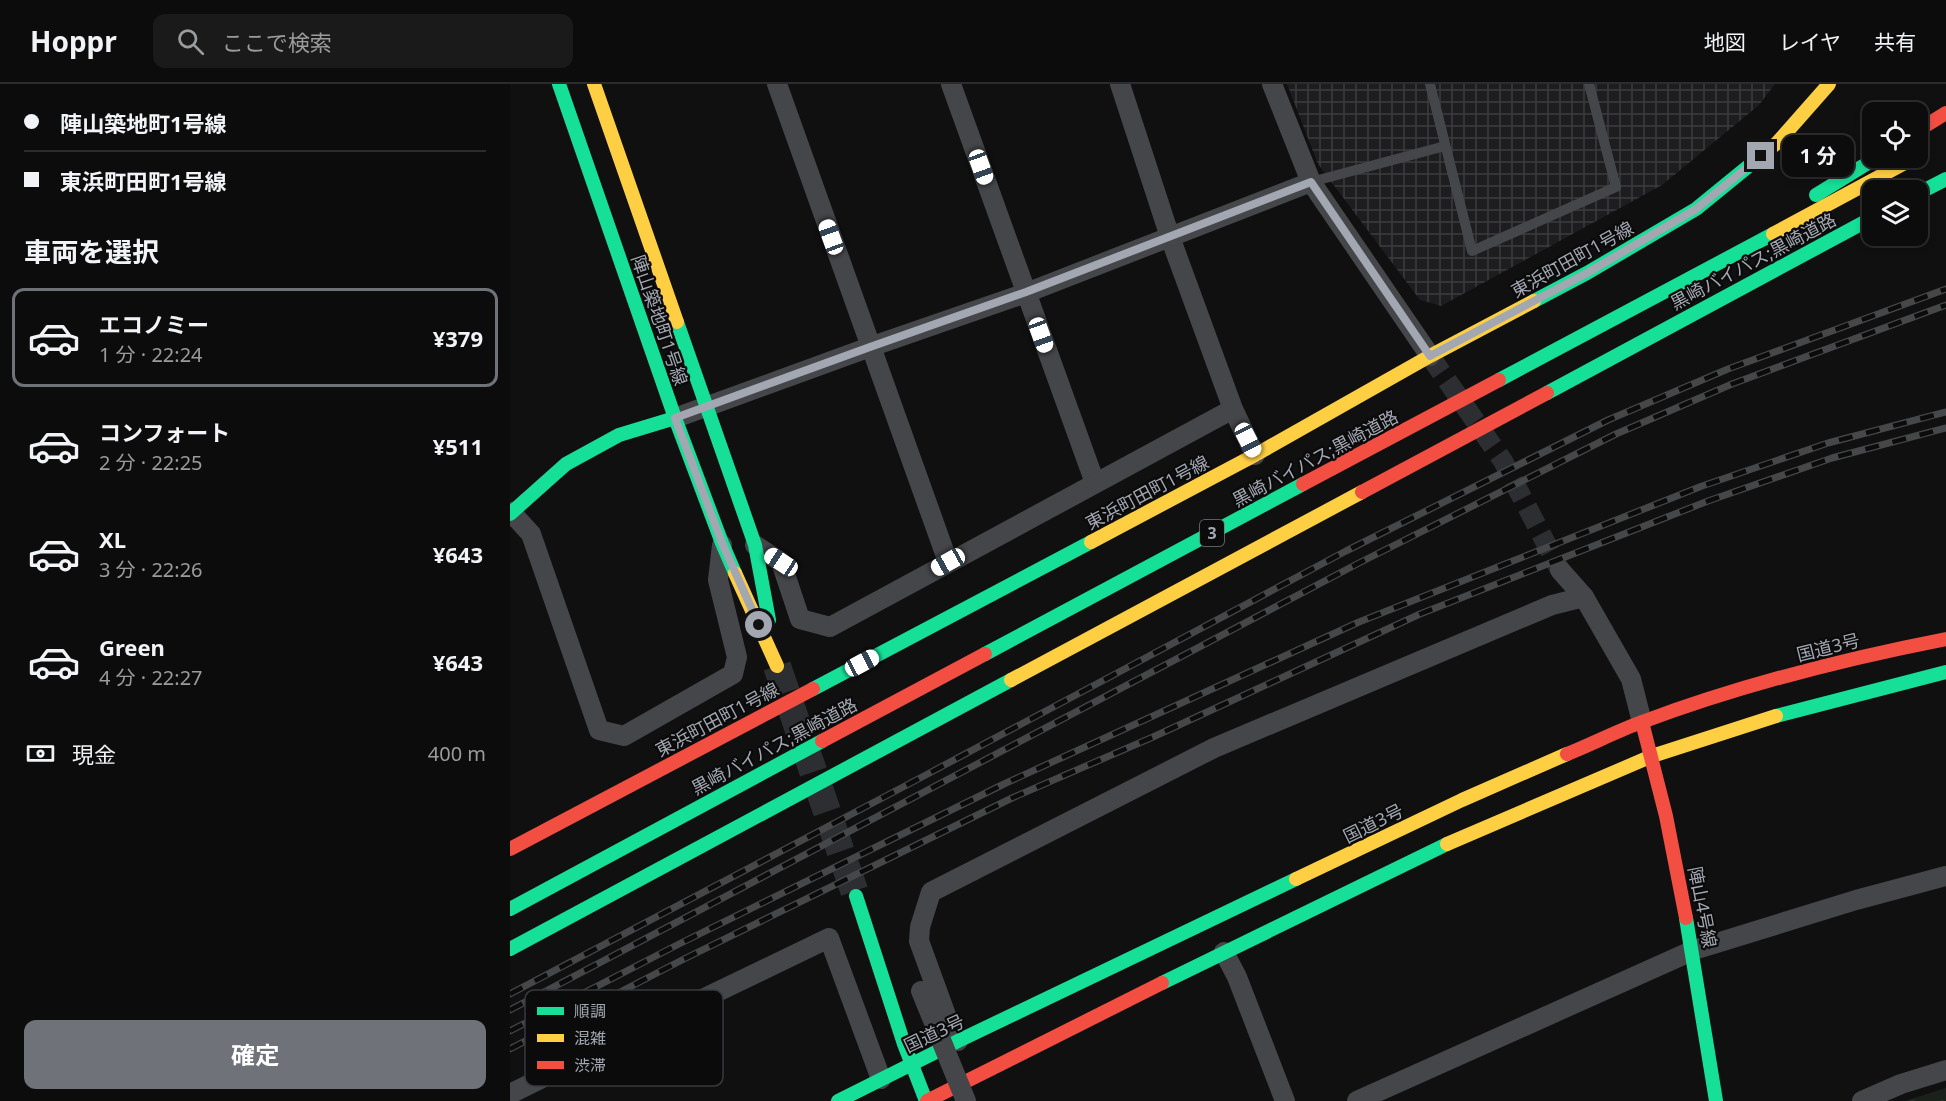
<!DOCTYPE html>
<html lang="ja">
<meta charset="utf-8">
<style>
:root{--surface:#0c0c0d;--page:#1a1a1b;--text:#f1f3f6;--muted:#9a9b9d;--line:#2c2c2e;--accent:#6f7279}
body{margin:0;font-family:"Noto Sans","Noto Sans JP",sans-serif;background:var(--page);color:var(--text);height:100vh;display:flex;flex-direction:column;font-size:22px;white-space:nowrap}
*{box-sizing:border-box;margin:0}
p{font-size:20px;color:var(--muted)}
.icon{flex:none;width:33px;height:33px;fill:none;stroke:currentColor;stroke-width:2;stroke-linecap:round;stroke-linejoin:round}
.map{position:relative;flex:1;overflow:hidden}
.panel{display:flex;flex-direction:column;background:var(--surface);width:510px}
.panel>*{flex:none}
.banner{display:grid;align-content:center;height:132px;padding:0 24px;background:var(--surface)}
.buttons{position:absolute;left:1352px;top:18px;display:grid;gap:12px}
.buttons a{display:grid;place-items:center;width:66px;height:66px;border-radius:12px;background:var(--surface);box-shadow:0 3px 9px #0003,0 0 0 2px var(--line);font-size:30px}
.end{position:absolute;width:27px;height:27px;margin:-14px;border:8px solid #a2a7b1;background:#111;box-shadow:0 0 0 3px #111}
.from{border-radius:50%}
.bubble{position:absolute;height:42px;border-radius:12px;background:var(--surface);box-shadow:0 3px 9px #0003,0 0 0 2px var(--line);font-size:20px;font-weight:700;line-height:42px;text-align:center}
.car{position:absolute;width:18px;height:36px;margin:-18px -9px;border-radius:8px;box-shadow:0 0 4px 2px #0007;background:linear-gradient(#fff 24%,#345 0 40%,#fff 0 76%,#345 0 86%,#fff 0)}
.banner b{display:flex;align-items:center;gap:21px;height:57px;font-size:22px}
.banner b+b{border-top:2px solid var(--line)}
.banner i{width:15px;height:15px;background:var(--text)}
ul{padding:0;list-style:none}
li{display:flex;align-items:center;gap:18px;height:99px;margin:0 12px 9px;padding:0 12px;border:3px solid transparent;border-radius:12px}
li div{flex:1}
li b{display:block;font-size:22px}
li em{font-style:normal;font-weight:700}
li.active{border-color:var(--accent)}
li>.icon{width:54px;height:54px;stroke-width:1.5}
h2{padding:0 24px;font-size:27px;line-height:72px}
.pay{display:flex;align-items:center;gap:15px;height:66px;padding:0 24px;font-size:22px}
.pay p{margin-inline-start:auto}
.primary-button{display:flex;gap:12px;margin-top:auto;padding:12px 24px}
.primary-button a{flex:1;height:69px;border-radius:12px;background:var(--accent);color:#fff;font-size:24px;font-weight:700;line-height:69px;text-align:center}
header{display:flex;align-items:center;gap:36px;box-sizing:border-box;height:84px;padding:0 30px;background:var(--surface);border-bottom:2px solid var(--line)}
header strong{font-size:28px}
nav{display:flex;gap:33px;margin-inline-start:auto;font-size:21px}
.search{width:420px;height:54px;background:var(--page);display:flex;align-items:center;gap:15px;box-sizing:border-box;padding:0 21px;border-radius:12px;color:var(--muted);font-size:22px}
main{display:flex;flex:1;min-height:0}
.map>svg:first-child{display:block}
.industrial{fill:url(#industrial-grid)}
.park{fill:url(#park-crowns)}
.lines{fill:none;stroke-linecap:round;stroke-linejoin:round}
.street-tunnel{stroke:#2d2e31;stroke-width:20;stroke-dasharray:20 10;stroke-linecap:butt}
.secondary-tunnel{stroke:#2d2e31;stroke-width:28;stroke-dasharray:28 14;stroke-linecap:butt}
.lane{stroke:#454649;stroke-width:10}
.street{stroke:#454649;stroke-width:20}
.fast{stroke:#16e098;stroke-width:14}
.slow{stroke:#ffcf43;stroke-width:14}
.jam{stroke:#f24e42;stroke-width:14}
.rail-casing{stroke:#454749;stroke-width:7}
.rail{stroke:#0b0b0c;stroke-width:4.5;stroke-dasharray:14;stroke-linecap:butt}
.street-bridge{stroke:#454649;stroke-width:20}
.fast-bridge{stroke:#16e098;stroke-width:14}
.slow-bridge{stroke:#ffcf43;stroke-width:14}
.jam-bridge{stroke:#f24e42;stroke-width:14}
.route{stroke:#a2a7b1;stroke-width:8}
.labels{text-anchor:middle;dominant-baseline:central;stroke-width:4.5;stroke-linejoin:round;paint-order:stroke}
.shield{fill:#0b0b0c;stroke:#757880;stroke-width:1.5}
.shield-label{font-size:16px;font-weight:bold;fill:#a2a7b1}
.street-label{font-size:18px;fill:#a2a7b1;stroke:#0b0b0c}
.key{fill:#0b0b0c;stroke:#383a3e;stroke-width:1.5}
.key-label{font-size:16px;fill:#a2a7b1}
</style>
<header>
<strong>Hoppr</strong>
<div class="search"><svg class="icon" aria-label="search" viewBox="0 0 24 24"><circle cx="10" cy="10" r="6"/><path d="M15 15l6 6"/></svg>ここで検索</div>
<nav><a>地図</a><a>レイヤ</a><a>共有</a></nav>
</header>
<main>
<section class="panel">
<div class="banner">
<b><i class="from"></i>陣山築地町1号線</b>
<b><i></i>東浜町田町1号線</b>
</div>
<h2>車両を選択</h2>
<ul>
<li class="active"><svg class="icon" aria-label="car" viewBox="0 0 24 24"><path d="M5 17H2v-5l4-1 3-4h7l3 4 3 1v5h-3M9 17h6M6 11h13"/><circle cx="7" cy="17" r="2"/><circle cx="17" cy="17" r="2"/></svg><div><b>エコノミー</b><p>1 分 · 22:24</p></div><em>¥379</em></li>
<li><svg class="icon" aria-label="car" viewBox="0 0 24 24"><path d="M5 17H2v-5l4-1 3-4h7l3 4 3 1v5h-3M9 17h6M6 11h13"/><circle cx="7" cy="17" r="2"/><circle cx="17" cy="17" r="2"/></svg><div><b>コンフォート</b><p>2 分 · 22:25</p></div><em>¥511</em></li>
<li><svg class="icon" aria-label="car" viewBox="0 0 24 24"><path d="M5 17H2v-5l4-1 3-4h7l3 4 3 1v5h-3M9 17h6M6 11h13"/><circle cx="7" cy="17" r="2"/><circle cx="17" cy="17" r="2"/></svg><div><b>XL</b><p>3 分 · 22:26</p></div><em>¥643</em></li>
<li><svg class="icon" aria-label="car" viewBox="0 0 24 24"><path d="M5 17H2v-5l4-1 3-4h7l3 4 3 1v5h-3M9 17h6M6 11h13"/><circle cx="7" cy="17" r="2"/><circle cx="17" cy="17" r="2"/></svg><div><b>Green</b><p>4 分 · 22:27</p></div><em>¥643</em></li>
</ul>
<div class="pay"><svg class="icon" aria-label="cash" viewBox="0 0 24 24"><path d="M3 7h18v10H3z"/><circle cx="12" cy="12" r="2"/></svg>現金<p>400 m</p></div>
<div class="primary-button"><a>確定</a></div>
</section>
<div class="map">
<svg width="1436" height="1017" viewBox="0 0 1436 1017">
<defs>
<pattern id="industrial-grid" width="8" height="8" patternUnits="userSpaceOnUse" patternTransform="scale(1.5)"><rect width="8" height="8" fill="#1d1d1f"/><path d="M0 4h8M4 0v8" fill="none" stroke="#3b3b3d"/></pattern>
<pattern id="park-crowns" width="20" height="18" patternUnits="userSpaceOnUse" patternTransform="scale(1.5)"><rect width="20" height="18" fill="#1a211b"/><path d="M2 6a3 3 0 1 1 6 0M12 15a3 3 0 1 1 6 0" fill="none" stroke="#383e3a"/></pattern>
</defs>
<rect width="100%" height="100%" fill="#101011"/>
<!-- industrial -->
<path class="industrial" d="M777,0h488l-16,21 -97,80 -221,121 -21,-6 -102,-136z"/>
<!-- park -->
<path class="park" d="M1436,1004v13h-41z"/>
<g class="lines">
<!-- street-tunnel -->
<path class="street-tunnel" d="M920,272l73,105 57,109"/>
<!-- secondary-tunnel -->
<path class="secondary-tunnel" d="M267,582l79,230"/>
<!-- lane -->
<g class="lane">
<path d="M920,0l42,167 144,-64 -27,-103"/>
<path d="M801,98l134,-36"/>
</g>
<!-- street -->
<g class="street">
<path d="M267,0l171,478"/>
<path d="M441,0l144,399"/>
<path d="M610,0l50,153 63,172 22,46"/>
<path d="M762,0l39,98 119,174"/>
<path d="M165,334l195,-71 156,-54 285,-111"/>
<path d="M1,428l20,22 68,196 25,6 109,-62 4,-17 -19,-77 4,-35"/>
<path d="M245,461l26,17 19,57 30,8 403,-218"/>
<path d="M1050,486l24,27 47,82 11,43"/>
<path d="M714,868l13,25 48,124"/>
<path d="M448,957l-8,-15 -31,-85 1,-14 11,-35 283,-144 338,-143 32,-8"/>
<path d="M0,1010l151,-75 168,-81 52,141"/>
<path d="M847,1017l337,-151 162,-50 90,-24"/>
<path d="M1352,1017l39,-17 45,-14"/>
</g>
<!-- fast -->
<g class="fast">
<path d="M49,0l116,334 47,125 13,30"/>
<path d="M1407,110l29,-15"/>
<path d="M1306,111l60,-37"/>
<path d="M1024,217l53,-28 109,-64 65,-53"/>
<path d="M167,238l78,223 14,75"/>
<path d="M0,430l56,-50 53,-29 56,-17"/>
<path d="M303,605l278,-147"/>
<path d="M1266,632l170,-44"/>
<path d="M346,812l48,148 22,57"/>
<path d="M1176,834l30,183"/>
<path d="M652,899l285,-139"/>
<path d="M328,1017l120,-60 338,-162"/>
</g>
<!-- slow -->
<g class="slow">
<path d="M84,0l83,238"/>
<path d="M1251,72l16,-13 52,-59"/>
<path d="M581,458l164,-87 175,-99 104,-55"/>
<path d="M225,489l42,93"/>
<path d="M937,760l205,-88 124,-40"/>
<path d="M786,795l166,-79 105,-46"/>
</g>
<!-- jam -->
<g class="jam">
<path d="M1407,47l29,-18"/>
<path d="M1132,638l24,94 20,102"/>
<path d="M1057,670c25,-10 50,-23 75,-32 99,-37 201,-63 304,-83"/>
<path d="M0,765l303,-160"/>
<path d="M417,1017l235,-118"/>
</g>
<defs>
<g id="rail">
<path d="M0,910l412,-217 424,-226 262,-131 120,-51 218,-80"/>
<path d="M0,926l847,-446 259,-130 116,-50 214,-79"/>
<path d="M0,947l169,-87 325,-160 355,-162 343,-136 126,-43 118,-31"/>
<path d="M0,965l174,-90 328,-161 141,-61 267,-123 288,-113 124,-43 114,-30"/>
</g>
</defs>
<!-- rail casing -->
<use href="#rail" class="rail-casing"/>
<!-- rail -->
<use href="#rail" class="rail"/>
<!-- street-bridge -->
<path class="street-bridge" d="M411,907l45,110"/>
<!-- fast-bridge -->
<g class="fast-bridge">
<path d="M989,296l274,-146"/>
<path d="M1037,309l325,-175"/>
<path d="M475,570l318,-170"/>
<path d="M0,825l312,-168"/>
<path d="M0,865l501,-269"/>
</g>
<!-- slow-bridge -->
<g class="slow-bridge">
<path d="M1263,150l141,-76"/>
<path d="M501,596l351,-188"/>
</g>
<!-- jam-bridge -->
<g class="jam-bridge">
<path d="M793,400l196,-104"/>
<path d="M852,408l185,-99"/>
<path d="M312,657l163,-87"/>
</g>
</g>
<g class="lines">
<!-- route -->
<path class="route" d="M249,541l-37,-82 -47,-125 195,-71 156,-55 285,-110 119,174 157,-83 109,-64 65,-53"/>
</g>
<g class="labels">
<!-- shield labels -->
<rect class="shield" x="690" y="436" width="24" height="26" rx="4.5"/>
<g class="shield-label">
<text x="702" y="449">3</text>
</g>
<!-- street labels -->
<g class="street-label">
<text transform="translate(1062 175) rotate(-29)">東浜町田町1号線</text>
<text transform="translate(1243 177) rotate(-28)">黒崎バイパス;黒崎道路</text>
<text transform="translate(150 236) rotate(71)">陣山築地町1号線</text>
<text transform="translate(805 374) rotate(-28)">黒崎バイパス;黒崎道路</text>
<text transform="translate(637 408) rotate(-28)">東浜町田町1号線</text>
<text transform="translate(1318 563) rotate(-14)">国道3号</text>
<text transform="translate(207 635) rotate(-28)">東浜町田町1号線</text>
<text transform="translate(264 662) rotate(-28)">黒崎バイパス;黒崎道路</text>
<text transform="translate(863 739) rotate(-26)">国道3号</text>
<text transform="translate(1193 823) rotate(79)">陣山4号線</text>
<text transform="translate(424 949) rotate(-25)">国道3号</text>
</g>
</g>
<!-- legend -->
<rect x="15" y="906" width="198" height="96" rx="9" class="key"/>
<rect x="27" y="923" width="27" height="8" fill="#16e098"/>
<rect x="27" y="950" width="27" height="8" fill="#ffcf43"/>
<rect x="27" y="977" width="27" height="8" fill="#f24e42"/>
<g class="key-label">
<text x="64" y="933">順調</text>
<text x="64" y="960">混雑</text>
<text x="64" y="987">渋滞</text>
</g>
</svg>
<div class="buttons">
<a><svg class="icon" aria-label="locate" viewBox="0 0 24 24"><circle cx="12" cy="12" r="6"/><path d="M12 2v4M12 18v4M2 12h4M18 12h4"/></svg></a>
<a><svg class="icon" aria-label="layers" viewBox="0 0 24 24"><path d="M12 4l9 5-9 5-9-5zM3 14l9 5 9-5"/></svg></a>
</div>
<i class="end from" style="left:249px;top:541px"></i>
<i class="end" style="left:1251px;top:72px"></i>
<div class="bubble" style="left:1272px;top:51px;width:72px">1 分</div>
<i class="car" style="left:471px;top:83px;rotate:160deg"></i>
<i class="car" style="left:321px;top:153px;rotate:340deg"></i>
<i class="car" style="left:531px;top:251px;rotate:160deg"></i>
<i class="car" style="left:738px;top:356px;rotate:153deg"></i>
<i class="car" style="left:271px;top:478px;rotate:303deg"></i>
<i class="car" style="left:438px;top:478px;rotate:241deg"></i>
<i class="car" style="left:352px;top:579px;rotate:62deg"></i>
</div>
</main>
